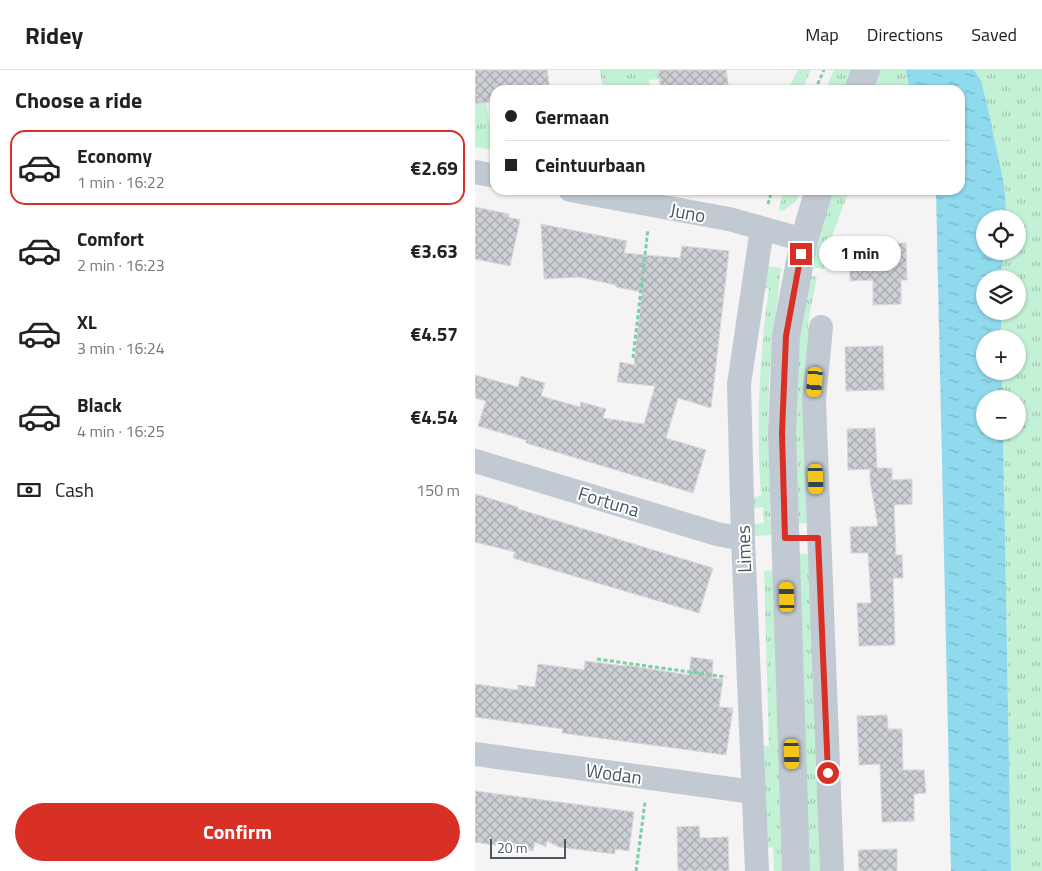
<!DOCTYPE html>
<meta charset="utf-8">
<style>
:root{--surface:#fff;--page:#f6f6f6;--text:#222;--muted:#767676;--line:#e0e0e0;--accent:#d93025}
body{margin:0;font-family:"Titillium Web",sans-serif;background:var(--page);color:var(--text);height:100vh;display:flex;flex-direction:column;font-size:19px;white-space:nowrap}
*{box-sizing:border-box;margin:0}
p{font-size:16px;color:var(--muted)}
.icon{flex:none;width:28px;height:28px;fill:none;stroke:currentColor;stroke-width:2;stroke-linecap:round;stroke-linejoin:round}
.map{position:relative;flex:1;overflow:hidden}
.drawer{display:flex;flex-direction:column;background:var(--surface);width:475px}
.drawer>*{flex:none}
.guide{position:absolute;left:15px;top:15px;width:475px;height:110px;border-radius:15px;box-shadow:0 1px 4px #0004;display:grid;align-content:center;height:110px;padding:0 15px;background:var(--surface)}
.buttons{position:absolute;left:501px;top:140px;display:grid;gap:10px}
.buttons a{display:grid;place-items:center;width:50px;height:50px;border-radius:50%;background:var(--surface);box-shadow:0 1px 4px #0004;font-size:25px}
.scale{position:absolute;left:15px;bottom:12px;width:76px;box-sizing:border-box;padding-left:5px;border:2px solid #4a5661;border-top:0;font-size:14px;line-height:18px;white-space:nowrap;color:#4a5661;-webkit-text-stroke:4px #fff;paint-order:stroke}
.end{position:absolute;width:22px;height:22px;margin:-11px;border:6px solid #d93025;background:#fff;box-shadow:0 0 0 2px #fff}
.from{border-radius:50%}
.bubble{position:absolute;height:35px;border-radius:18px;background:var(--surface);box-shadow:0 1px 4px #0004;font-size:16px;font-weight:700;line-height:35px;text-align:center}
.car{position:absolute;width:15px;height:30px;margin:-15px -8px;border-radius:6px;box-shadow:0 0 4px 1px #0007;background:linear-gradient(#f5c518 24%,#345 0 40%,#f5c518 0 76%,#345 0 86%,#f5c518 0)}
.guide b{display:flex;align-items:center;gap:18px;height:48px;font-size:19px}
.guide b+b{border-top:1px solid var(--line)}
.guide i{width:12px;height:12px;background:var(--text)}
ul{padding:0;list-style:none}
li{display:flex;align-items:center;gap:15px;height:75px;margin:0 10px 8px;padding:0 5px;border:2px solid transparent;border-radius:15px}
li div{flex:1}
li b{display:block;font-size:19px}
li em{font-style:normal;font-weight:700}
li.current{border-color:var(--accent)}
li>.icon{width:45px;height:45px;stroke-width:1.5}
h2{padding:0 15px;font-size:22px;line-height:60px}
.pay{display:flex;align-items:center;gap:12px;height:55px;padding:0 15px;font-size:19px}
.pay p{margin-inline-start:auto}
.action{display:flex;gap:10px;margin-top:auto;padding:10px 15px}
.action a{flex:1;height:58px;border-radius:30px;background:var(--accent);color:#fff;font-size:20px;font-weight:700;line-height:58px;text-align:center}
header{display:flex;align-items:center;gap:30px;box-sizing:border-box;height:70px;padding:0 25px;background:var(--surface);border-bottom:1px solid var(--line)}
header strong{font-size:24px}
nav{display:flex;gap:28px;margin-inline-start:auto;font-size:18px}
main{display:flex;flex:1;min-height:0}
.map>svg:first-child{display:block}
.grass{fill:url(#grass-tufts)}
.water{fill:url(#water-ripples)}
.building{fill:url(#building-cross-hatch);stroke:#d7d9de}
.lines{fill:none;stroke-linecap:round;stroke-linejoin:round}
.path{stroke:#7ad0a6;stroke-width:3;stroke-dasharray:4 2.5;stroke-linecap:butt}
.minor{stroke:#c1cad2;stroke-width:24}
.tertiary{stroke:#c1cad2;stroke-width:28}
.route{stroke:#d93025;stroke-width:6}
.labels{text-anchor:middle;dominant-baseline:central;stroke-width:4;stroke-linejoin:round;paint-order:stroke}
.street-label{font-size:19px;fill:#4a5661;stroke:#fff}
</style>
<header>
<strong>Ridey</strong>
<nav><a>Map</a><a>Directions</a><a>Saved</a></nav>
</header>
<main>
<section class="drawer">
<h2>Choose a ride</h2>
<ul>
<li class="current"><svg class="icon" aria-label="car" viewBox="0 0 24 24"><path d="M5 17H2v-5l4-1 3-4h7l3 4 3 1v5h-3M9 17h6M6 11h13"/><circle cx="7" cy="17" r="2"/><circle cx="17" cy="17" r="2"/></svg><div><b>Economy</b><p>1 min · 16:22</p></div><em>€2.69</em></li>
<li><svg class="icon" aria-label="car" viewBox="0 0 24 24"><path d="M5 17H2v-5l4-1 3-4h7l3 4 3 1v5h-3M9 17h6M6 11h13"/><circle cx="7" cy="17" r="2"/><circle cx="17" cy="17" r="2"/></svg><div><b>Comfort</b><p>2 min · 16:23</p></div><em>€3.63</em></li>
<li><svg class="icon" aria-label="car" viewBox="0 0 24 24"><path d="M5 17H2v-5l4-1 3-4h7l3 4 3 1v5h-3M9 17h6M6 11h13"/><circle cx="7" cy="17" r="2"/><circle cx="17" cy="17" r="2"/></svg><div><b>XL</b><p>3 min · 16:24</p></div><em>€4.57</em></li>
<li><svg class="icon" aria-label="car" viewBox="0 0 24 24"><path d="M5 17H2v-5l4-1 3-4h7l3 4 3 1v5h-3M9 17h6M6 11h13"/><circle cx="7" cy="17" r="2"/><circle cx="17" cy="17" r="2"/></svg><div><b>Black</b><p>4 min · 16:25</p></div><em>€4.54</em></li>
</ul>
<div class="pay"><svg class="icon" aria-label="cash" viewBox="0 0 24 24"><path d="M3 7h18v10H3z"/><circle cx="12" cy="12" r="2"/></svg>Cash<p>150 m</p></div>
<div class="action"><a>Confirm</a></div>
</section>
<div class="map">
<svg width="567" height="801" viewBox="0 0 567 801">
<defs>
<pattern id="grass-tufts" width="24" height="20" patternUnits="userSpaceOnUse" patternTransform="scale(1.25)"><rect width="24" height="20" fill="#c3f1d5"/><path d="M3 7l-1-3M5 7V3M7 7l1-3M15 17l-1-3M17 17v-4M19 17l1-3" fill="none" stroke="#a0c6b0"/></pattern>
<pattern id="water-ripples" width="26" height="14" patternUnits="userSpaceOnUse" patternTransform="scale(1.25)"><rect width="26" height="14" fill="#90daee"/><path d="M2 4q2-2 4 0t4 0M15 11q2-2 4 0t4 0" fill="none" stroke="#78b4c4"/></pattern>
<pattern id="building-cross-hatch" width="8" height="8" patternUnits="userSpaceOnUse" patternTransform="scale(1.25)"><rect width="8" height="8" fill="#cdcfd5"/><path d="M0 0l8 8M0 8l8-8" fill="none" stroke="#a8abb0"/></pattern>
</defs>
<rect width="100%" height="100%" fill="#f5f3f3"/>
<!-- grass -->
<g class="grass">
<path d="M125,0h58l1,9 -10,1 2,10h-48z"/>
<path d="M323,0h13l-9,20h-15z"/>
<path d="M359,0h17l-8,20h-18z"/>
<path d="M405,0h27l3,20h-39z"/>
<path d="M499,0h68v801h-31l-8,-440h14v-32h-15v-28h15v-32h-16v-28h16v-32h-17l4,-28h13v-32h-10l-3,-34z"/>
<path d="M11,33l8,47 -19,-3v-43z"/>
<path d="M309,120h18l-7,12 -12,9h-3l-1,-3z"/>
<path d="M356,120h18l-16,44 -9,35 -14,-2z"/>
<path d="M292,196l14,2 -12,110 -1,52 3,105 -16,1 -1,-12 10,-1 -1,-16 -9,1 -1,-11 8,-1c-5,-69 -2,-139 8,-207l-6,-2z"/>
<path d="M334,205l8,2 -8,40 -1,11 6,1 -4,192 -5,2 -8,1 -3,-122 8,-86z"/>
<path d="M323,484h11l16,317h-16z"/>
<path d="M298,500l10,301h-9l-1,-24 -7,1 -3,-102h6l-5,-175z"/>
</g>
<!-- water -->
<path class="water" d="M431,0h68l7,11 7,28 16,76 3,34h-22v32h19l-4,28h-15v32h16v28h-16v32h17v28h-17v32h18l8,440h-60l-15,-681h24v-100h-50z"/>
<!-- building -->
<g class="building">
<path d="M0,0h72l3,20h-55v11l-20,3z"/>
<path d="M183,0h68l3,20h-68z"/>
<path d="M0,137l34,7 -1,3 12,3 -10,46 -35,-7z"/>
<path d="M66,154l86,17 -3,12 56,5 2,-12 47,5 -18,157 -33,-10 -12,40 40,12 -13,43 -167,-50v-3l-48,-14 8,-25 -11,-3v-23l43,12 3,-11 24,7 -4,13 39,11 1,-5 25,7 -3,9 41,6 11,-38 -38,-4 3,-20 14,3 8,-73 -26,-5v-2l-37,-8 -35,2z"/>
<path d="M431,173l1,37h-6v24l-28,1v-25l-23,1 -1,-37z"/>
<path d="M408,276l1,44 -38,1 -1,-44z"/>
<path d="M400,358l2,40h15v12l20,-1v25l-18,1 2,50h6l1,23h-10l2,67 -36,1 -2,-43h14l-3,-50h-17l-1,-26 28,-1 -8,-45v-12l-22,1 -1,-41z"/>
<path d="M0,424l43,13v2l195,59 -14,45 -186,-55 2,-6 -40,-10z"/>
<path d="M216,587l22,3 -1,18 11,1 -4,28 14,1 -7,47 -164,-22 1,-4 -88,-12v-33l43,6v-5l17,2 3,-23 46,6 1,-9 40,5v-1l64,10z"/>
<path d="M412,645l1,14h14l1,41h21l2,23 -12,1v27l-32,1 -2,-58 -21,1 -2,-49z"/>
<path d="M0,721l159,21 -5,39 -14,-2v5l-56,-7 -12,-6 -1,6 -11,-5 -2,9 -58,-9z"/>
<path d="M224,756l1,12 28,-1 1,34h-51l-1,-44z"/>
<path d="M422,779v22h-38l-1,-21z"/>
</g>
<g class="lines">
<!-- path -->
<g class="path">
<path d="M340,20l9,-20"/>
<path d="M293,134l4,-14"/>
<path d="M158,288l15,-129"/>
<path d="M122,589l129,18"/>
<path d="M161,801l9,-69"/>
</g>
<!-- minor -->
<g class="minor">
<path d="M0,102l20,4"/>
<path d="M95,120l159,29 75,21"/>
<path d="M346,257l-7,73 18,471"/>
<path d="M0,391l242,73 26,5"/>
<path d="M0,684l278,38"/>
<path d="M282,801l-14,-332 -4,-155 23,-155"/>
</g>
<!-- tertiary -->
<g class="tertiary">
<path d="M383,20l8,-20"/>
<path d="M321,801l-14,-438 4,-97 18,-96 15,-50"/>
</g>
</g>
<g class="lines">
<!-- route -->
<path class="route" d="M326,184l-15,82 -4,97 3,105h33l10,235"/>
</g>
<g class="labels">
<!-- street labels -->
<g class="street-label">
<text transform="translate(213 142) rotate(11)">Juno</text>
<text transform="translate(134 431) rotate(17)">Fortuna</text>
<text transform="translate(268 479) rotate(-92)">Limes</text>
<text transform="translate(139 703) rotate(8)">Wodan</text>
</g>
</g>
</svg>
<div class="buttons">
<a><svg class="icon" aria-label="locate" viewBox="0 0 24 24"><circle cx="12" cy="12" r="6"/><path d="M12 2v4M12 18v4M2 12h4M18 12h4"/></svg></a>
<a><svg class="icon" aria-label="layers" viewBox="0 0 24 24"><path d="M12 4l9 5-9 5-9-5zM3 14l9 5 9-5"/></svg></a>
<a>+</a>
<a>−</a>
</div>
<div class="scale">20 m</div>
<i class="end from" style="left:353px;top:703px"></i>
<i class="end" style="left:326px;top:184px"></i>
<div class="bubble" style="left:344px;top:166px;width:82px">1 min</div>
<i class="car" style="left:340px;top:312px;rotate:185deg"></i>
<i class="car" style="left:341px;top:409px;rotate:178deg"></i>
<i class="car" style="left:312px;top:527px;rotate:358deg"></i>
<i class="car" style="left:317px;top:684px;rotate:178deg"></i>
<div class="guide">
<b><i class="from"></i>Germaan</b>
<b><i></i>Ceintuurbaan</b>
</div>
</div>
</main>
